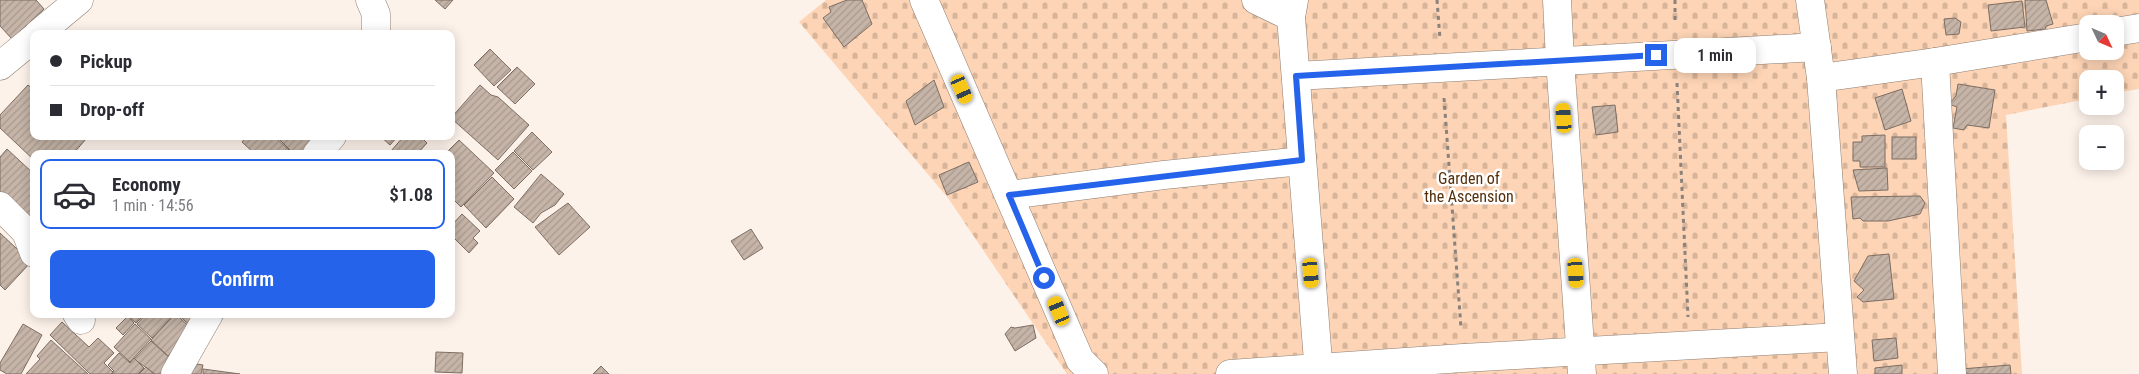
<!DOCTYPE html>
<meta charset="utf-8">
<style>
:root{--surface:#fff;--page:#f2f2f3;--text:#2b2b33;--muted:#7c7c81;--line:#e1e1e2;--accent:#2563eb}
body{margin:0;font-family:"Roboto Condensed",sans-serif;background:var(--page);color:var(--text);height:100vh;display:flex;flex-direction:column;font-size:19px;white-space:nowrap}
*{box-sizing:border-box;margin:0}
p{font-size:16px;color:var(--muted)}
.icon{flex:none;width:28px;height:28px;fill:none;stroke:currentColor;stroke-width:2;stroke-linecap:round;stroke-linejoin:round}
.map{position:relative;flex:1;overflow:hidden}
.details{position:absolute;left:30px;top:150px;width:425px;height:168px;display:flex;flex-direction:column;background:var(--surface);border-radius:10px;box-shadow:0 2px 12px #0003}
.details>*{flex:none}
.guide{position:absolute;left:30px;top:30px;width:425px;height:110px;border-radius:10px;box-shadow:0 2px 12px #0003;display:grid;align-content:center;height:110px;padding:0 20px;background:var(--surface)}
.needle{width:32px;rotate:134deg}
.tools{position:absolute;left:2079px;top:15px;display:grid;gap:10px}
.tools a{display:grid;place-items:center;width:45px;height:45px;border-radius:10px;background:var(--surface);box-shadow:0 2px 12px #0003;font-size:25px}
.end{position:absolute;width:22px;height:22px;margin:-11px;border:6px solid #2563eb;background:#fff;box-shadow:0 0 0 2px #fff}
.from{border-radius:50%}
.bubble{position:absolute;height:35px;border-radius:10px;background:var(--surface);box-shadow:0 2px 12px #0003;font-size:16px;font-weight:600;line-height:35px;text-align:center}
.car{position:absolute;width:15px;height:30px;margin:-15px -8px;border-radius:6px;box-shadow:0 0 4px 1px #0007;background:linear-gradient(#f5c518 24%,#345 0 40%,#f5c518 0 76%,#345 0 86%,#f5c518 0)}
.guide b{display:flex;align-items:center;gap:18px;height:48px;font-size:19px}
.guide b+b{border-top:1px solid var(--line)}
.guide i{width:12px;height:12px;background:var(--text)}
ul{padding:9px 0 0;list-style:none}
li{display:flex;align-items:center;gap:15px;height:70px;margin:0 10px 8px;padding:0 10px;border:2px solid transparent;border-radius:10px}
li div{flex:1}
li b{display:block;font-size:19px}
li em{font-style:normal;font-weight:600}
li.active{border-color:var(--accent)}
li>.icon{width:45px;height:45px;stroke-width:1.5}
.primary-button{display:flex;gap:10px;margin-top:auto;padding:10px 20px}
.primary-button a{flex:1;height:58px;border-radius:10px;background:var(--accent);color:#fff;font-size:20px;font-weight:600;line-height:58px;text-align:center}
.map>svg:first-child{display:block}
.cemetery{fill:url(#cemetery-stones);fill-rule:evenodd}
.building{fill:url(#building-hatch);stroke:#7d6d62}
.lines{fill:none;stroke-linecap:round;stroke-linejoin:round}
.minor-casing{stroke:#8e7e72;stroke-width:29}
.path{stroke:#8b827c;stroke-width:3;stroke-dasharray:4 4;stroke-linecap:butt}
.minor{stroke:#fff;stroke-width:28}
.route{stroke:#2563eb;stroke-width:6}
.labels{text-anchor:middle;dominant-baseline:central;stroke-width:5;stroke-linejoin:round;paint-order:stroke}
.park-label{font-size:16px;fill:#552f0b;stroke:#fff}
</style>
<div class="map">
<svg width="2139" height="374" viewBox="0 0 2139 374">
<defs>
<pattern id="cemetery-stones" width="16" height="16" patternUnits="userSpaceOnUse" patternTransform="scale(1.25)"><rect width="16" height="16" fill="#fdd4b5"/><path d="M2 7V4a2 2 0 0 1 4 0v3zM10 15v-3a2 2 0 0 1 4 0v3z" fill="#d8b59a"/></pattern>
<pattern id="building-hatch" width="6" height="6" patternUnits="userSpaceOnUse" patternTransform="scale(1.25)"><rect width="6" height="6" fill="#c5b4a7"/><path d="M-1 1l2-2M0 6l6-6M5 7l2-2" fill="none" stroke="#a89a8e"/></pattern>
</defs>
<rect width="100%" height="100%" fill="#fdf2ea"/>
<!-- cemetery -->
<path class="cemetery" d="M826,0h1313v89l-24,4v-14h-27l-1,20 -81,16 16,259h-955l-119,-176 -149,-176zM2088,24h27v27h-27z"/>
<!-- building -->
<g class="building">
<path d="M0,0h36l8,9 -32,30 -12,-13z"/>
<path d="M435,0h18l-8,9z"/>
<path d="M847,0h15l10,24 -28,23 -21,-29 8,-6 -2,-5z"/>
<path d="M2025,0h21l7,24 -7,2 -1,3 -18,2z"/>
<path d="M2022,1l3,26 -34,4 -3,-26z"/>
<path d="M1955,18l6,4 -2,12 -13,1 -2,-16z"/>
<path d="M490,49l21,21 -17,16 -20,-21z"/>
<path d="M517,67l18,17 -20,20 -18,-17z"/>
<path d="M934,80l10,27 -29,18 -9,-24z"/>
<path d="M1958,84l37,6 -6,38 -22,-3 -3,5 -11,-2 4,-21 -8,-3 7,-8z"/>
<path d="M28,85l6,5v46h49l3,3 -13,15h-39v6l-34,-32v-13z"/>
<path d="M480,85l11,10 7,2 31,28 -31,35 -47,-42z"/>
<path d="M1902,89l9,32 -26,9 -10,-32z"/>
<path d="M1615,105l3,27 -22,3 -4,-28z"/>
<path d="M532,132l20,20 -19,18 -19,-19z"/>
<path d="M1885,135v32h-25v-6h-7v-19h9v-6z"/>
<path d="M247,136h27l17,16 -36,2 -13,-12z"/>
<path d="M276,136h47l-13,18h-16z"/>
<path d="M380,136h18l-8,9z"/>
<path d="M404,136h16l7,7 -10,11h-24l-2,-3z"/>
<rect x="1892" y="137" width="24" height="22"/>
<path d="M459,140l35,33 -33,34 -10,-10v-43h-6z"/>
<path d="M7,149l27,25v50l-34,-24v-43z"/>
<path d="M513,152l19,19 -18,18 -19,-19z"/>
<path d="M969,162l9,20 -31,13 -8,-20z"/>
<path d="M1887,168l1,22 -29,1 -6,-21z"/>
<path d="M541,174l23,20 -9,11 -14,8 -8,10 -19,-16z"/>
<path d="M492,177l22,22 -28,29 -22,-23z"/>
<path d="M1920,196l5,7 -5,11 -32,7h-25l-3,-3 -7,1 -2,-22z"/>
<path d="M568,203l22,24 -31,28 -24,-28z"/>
<path d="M462,214l18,17 -7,7 5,5 -9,10 -18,-18v-9z"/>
<path d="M751,229l12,19 -19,12 -13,-19z"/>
<path d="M0,233l31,29 -26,28 -5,-5z"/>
<path d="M1889,254l5,45 -31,3 -6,-5 7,-7 -10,-9 14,-25z"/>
<path d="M126,314h19l-9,9z"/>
<path d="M146,314h23l3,3 -20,21 -15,-14z"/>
<path d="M175,314l22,19 -20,13 -9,10 -17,-16z"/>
<path d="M177,314h27l-12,13z"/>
<path d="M128,316l6,7 -11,12 -7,-7z"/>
<path d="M62,322l27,25 9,-9 16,15 -10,10 9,9 -2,2h-21l-40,-39z"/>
<path d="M23,324l19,11 -21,39h-14l-7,-4v-7z"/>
<path d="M135,324l16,15 -21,23 -16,-15z"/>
<path d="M1033,325l3,13 -21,13 -10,-17 6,-7 4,1z"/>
<path d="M1896,338l2,20 -24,3 -2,-21z"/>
<path d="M51,340l37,34h-62l14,-15 -3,-3z"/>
<path d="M151,341l22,20 -11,13h-7l-21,-15z"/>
<path d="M436,352l27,1 -1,20 -27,-1z"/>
<path d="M119,353l11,10 4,-5 10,10 -6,6h-26l2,-3 -6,-6z"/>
<path d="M185,362l18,3 -2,9h-18z"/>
<path d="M1902,365v9h-27v-6z"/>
<path d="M2010,365l1,9h-50v-5z"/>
<path d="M601,366l8,8h-16z"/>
<path d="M146,367l8,7h-15z"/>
<path d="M203,369l37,5h-37z"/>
</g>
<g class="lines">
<defs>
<g id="minor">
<path d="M370,0l6,14v20"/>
<path d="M924,0l156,360 14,14"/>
<path d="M1256,0l35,17"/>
<path d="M1294,0l-3,17 28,357"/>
<path d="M1557,0l3,60 22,314"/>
<path d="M1810,0l11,78 114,-16 153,-25"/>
<path d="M2115,32l24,-4"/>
<path d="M38,34l41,-34"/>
<path d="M1935,62l17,312"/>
<path d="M0,66l34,-28"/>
<path d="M1296,76l521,-29"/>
<path d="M1821,78l22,296"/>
<path d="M317,154l15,-18"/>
<path d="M1009,195l155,-20 138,-14"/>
<path d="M0,206l26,26 8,21"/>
<path d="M77,314l4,6"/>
<path d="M175,374l34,-60"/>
<path d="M1230,374l233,-16 377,-21"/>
</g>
</defs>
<!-- minor casing -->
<use href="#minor" class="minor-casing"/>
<!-- path -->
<g class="path">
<path d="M1437,0l3,39"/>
<path d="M1675,0v24"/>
<path d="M1677,83l11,234"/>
<path d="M1444,98l17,230"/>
</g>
<!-- minor -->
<use href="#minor" class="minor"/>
</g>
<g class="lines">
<!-- route -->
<path class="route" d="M1044,278l-35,-83 293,-35 -6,-84 360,-21"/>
</g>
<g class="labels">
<!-- park labels -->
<g class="park-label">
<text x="1469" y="178">Garden of<tspan x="1469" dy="18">the Ascension</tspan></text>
</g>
</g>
</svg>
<div class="tools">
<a><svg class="needle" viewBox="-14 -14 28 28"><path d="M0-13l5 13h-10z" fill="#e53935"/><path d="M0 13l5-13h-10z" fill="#7c7c81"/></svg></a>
<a>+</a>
<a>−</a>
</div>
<i class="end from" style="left:1044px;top:278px"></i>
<i class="end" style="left:1656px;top:55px"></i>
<div class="bubble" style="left:1674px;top:38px;width:82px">1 min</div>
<i class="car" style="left:962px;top:89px;rotate:156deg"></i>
<i class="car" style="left:1564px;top:118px;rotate:356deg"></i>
<i class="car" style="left:1311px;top:273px;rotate:175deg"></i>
<i class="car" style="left:1576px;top:273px;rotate:176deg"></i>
<i class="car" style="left:1059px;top:311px;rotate:337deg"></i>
<div class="guide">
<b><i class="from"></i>Pickup</b>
<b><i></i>Drop-off</b>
</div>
<section class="details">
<ul>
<li class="active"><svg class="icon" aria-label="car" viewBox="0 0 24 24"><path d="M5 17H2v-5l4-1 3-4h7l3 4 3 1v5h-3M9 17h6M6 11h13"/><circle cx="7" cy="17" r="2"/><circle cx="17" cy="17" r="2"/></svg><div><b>Economy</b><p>1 min · 14:56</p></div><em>$1.08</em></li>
</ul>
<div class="primary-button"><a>Confirm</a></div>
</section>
</div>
